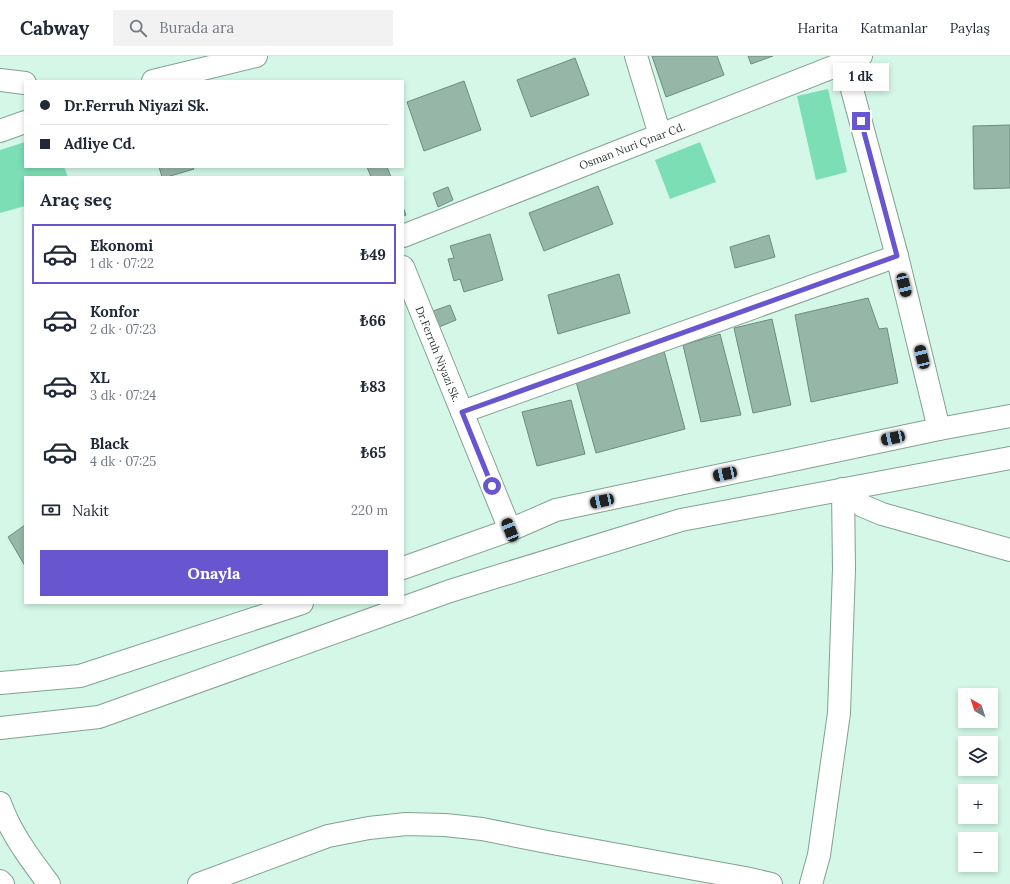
<!DOCTYPE html>
<html lang="tr">
<meta charset="utf-8">
<style>
:root{--surface:#fff;--page:#f2f2f3;--text:#1f2937;--muted:#747a83;--line:#e0e1e3;--accent:#6756cf}
body{margin:0;font-family:Lora,serif;background:var(--page);color:var(--text);height:100vh;display:flex;flex-direction:column;font-size:15px;white-space:nowrap}
*{box-sizing:border-box;margin:0}
p{font-size:13px;color:var(--muted)}
.icon{flex:none;width:22px;height:22px;fill:none;stroke:currentColor;stroke-width:2;stroke-linecap:round;stroke-linejoin:round}
.map{position:relative;flex:1;overflow:hidden}
.side{position:absolute;left:24px;top:120px;width:380px;height:428px;display:flex;flex-direction:column;background:var(--surface);border-radius:0px;box-shadow:0 2px 6px #0003}
.side>*{flex:none}
.top-card{position:absolute;left:24px;top:24px;width:380px;height:88px;border-radius:0px;box-shadow:0 2px 6px #0003;display:grid;align-content:center;height:88px;padding:0 16px;background:var(--surface)}
.needle{width:26px;rotate:321deg}
.fabs{position:absolute;left:958px;top:632px;display:grid;gap:8px}
.fabs a{display:grid;place-items:center;width:40px;height:40px;border-radius:0px;background:var(--surface);box-shadow:0 2px 6px #0003;font-size:20px}
.end{position:absolute;width:18px;height:18px;margin:-9px;border:5px solid #6756cf;background:#fff;box-shadow:0 0 0 2px #fff}
.from{border-radius:50%}
.bubble{position:absolute;height:28px;border-radius:0px;background:var(--surface);box-shadow:0 2px 6px #0003;font-size:13px;font-weight:700;line-height:28px;text-align:center}
.car{position:absolute;width:12px;height:24px;margin:-12px -6px;border-radius:5px;box-shadow:0 0 3px 1px #0007;background:linear-gradient(#222 24%,#8ab4d8 0 40%,#222 0 76%,#8ab4d8 0 86%,#222 0)}
.top-card b{display:flex;align-items:center;gap:14px;height:38px;font-size:15px}
.top-card b+b{border-top:1px solid var(--line)}
.top-card i{width:10px;height:10px;background:var(--text)}
ul{padding:0;list-style:none}
li{display:flex;align-items:center;gap:12px;height:60px;margin:0 8px 6px;padding:0 8px;border:2px solid transparent;border-radius:0px}
li div{flex:1}
li b{display:block;font-size:15px}
li em{font-style:normal;font-weight:700}
li.active{border-color:var(--accent)}
li>.icon{width:36px;height:36px;stroke-width:1.5}
h2{padding:0 16px;font-size:18px;line-height:48px}
.pay{display:flex;align-items:center;gap:10px;height:44px;padding:0 16px;font-size:15px}
.pay p{margin-inline-start:auto}
.cta{display:flex;gap:8px;margin-top:auto;padding:8px 16px}
.cta a{flex:1;height:46px;border-radius:0px;background:var(--accent);color:#fff;font-size:16px;font-weight:700;line-height:46px;text-align:center}
header{display:flex;align-items:center;gap:24px;box-sizing:border-box;height:56px;padding:0 20px;background:var(--surface);border-bottom:1px solid var(--line)}
header strong{font-size:19px}
nav{display:flex;gap:22px;margin-inline-start:auto;font-size:14px}
.search{width:280px;height:36px;background:var(--page);display:flex;align-items:center;gap:10px;box-sizing:border-box;padding:0 14px;border-radius:0px;color:var(--muted);font-size:15px}
.map>svg:first-child{display:block}
.green{fill:#7cdeb5}
.building{fill:#96b7a7;stroke:#6d8d7e}
.lines{fill:none;stroke-linecap:round;stroke-linejoin:round}
.minor-casing{stroke:#82a293;stroke-width:24}
.tertiary-casing{stroke:#82a293;stroke-width:24}
.secondary-casing{stroke:#82a293;stroke-width:24}
.minor{stroke:#fff;stroke-width:22}
.tertiary{stroke:#fff;stroke-width:22}
.secondary{stroke:#fff;stroke-width:22}
.route{stroke:#6756cf;stroke-width:5}
.labels{text-anchor:middle;dominant-baseline:central;stroke-width:3.5;stroke-linejoin:round;paint-order:stroke}
.street-label{font-size:11px;fill:#2e3c36;stroke:#fff}
</style>
<header>
<strong>Cabway</strong>
<div class="search"><svg class="icon" aria-label="search" viewBox="0 0 24 24"><circle cx="10" cy="10" r="6"/><path d="M15 15l6 6"/></svg>Burada ara</div>
<nav><a>Harita</a><a>Katmanlar</a><a>Paylaş</a></nav>
</header>
<div class="map">
<svg width="1010" height="828" viewBox="0 0 1010 828">
<rect width="100%" height="100%" fill="#d4f7e7"/>
<!-- green -->
<g class="green">
<path d="M828,33l19,83 -31,8 -19,-84z"/>
<path d="M25,86v25h39l4,10h-43v29l-25,7v-63z"/>
<path d="M700,86l16,40 -46,17 -15,-39z"/>
</g>
<!-- building -->
<g class="building">
<path d="M652,0h65l7,19 -58,22z"/>
<path d="M748,0h25l-22,8z"/>
<path d="M575,2l14,37 -58,22 -14,-37z"/>
<path d="M464,25l17,49 -57,21 -17,-49z"/>
<path d="M1010,69v63l-36,1 -1,-63z"/>
<path d="M159,111h34l1,2 -27,8h-5z"/>
<path d="M367,111h20l4,10h-20z"/>
<path d="M598,130l15,38 -69,27 -15,-38z"/>
<path d="M448,131l5,13 -15,7 -5,-14z"/>
<path d="M403,151l3,8 -3,1z"/>
<path d="M490,178l13,46 -39,12 -4,-13 -6,2 -6,-22 6,-1 -4,-12z"/>
<path d="M769,179l6,22 -40,11 -5,-21z"/>
<path d="M619,218l11,39 -72,21 -10,-39z"/>
<path d="M868,242l11,31 8,-1 11,55 -87,19 -16,-87z"/>
<path d="M450,249l6,15 -17,7 -6,-16z"/>
<path d="M772,263l19,86 -38,8 -19,-85z"/>
<path d="M720,278l21,81 -40,7 -18,-77z"/>
<path d="M664,295l21,78 -89,24 -21,-75z"/>
<path d="M571,344l14,54 -48,12 -15,-54z"/>
<path d="M25,469v41l-17,-29z"/>
</g>
<g class="lines">
<defs>
<g id="minor">
<path d="M636,0l24,79"/>
<path d="M843,0l54,200 42,173"/>
<path d="M0,24l25,3"/>
<path d="M153,25l103,-25"/>
<path d="M0,75l25,-9"/>
<path d="M403,180l458,-180"/>
<path d="M403,211l107,263"/>
<path d="M462,356l435,-156"/>
<path d="M843,433l20,17 19,8 128,36"/>
<path d="M199,828l129,-48 41,-8 37,-4 39,1 37,4 65,13 198,36 26,6"/>
<path d="M811,828l8,-29 20,-142 5,-144 -1,-80"/>
</g>
<g id="tertiary">
<path d="M0,747c2,6 5,12 7,17 11,23 27,44 42,64"/>
<path d="M0,825l3,3"/>
</g>
<g id="secondary">
<path d="M403,512l107,-38 46,-20 383,-81 71,-13"/>
<path d="M0,627l80,-7 222,-73"/>
<path d="M0,672l99,-11 351,-126 231,-71 329,-62"/>
</g>
</defs>
<!-- minor casing -->
<use href="#minor" class="minor-casing"/>
<!-- tertiary casing -->
<use href="#tertiary" class="tertiary-casing"/>
<!-- secondary casing -->
<use href="#secondary" class="secondary-casing"/>
<!-- minor -->
<use href="#minor" class="minor"/>
<!-- tertiary -->
<use href="#tertiary" class="tertiary"/>
<!-- secondary -->
<use href="#secondary" class="secondary"/>
</g>
<g class="lines">
<!-- route -->
<path class="route" d="M492,430l-30,-74 435,-156 -36,-135"/>
</g>
<g class="labels">
<!-- street labels -->
<g class="street-label">
<text transform="translate(632 90) rotate(-21)">Osman Nuri Çınar Cd.</text>
<text transform="translate(438 298) rotate(68)">Dr.Ferruh Niyazi Sk.</text>
</g>
</g>
</svg>
<div class="fabs">
<a><svg class="needle" viewBox="-14 -14 28 28"><path d="M0-13l5 13h-10z" fill="#e53935"/><path d="M0 13l5-13h-10z" fill="#747a83"/></svg></a>
<a><svg class="icon" aria-label="layers" viewBox="0 0 24 24"><path d="M12 4l9 5-9 5-9-5zM3 14l9 5 9-5"/></svg></a>
<a>+</a>
<a>−</a>
</div>
<i class="end from" style="left:492px;top:430px"></i>
<i class="end" style="left:861px;top:65px"></i>
<div class="bubble" style="left:833px;top:7px;width:56px">1 dk</div>
<i class="car" style="left:904px;top:229px;rotate:166deg"></i>
<i class="car" style="left:922px;top:301px;rotate:346deg"></i>
<i class="car" style="left:893px;top:382px;rotate:258deg"></i>
<i class="car" style="left:725px;top:418px;rotate:258deg"></i>
<i class="car" style="left:602px;top:445px;rotate:258deg"></i>
<i class="car" style="left:510px;top:474px;rotate:338deg"></i>
<div class="top-card">
<b><i class="from"></i>Dr.Ferruh Niyazi Sk.</b>
<b><i></i>Adliye Cd.</b>
</div>
<section class="side">
<h2>Araç seç</h2>
<ul>
<li class="active"><svg class="icon" aria-label="car" viewBox="0 0 24 24"><path d="M5 17H2v-5l4-1 3-4h7l3 4 3 1v5h-3M9 17h6M6 11h13"/><circle cx="7" cy="17" r="2"/><circle cx="17" cy="17" r="2"/></svg><div><b>Ekonomi</b><p>1 dk · 07:22</p></div><em>₺49</em></li>
<li><svg class="icon" aria-label="car" viewBox="0 0 24 24"><path d="M5 17H2v-5l4-1 3-4h7l3 4 3 1v5h-3M9 17h6M6 11h13"/><circle cx="7" cy="17" r="2"/><circle cx="17" cy="17" r="2"/></svg><div><b>Konfor</b><p>2 dk · 07:23</p></div><em>₺66</em></li>
<li><svg class="icon" aria-label="car" viewBox="0 0 24 24"><path d="M5 17H2v-5l4-1 3-4h7l3 4 3 1v5h-3M9 17h6M6 11h13"/><circle cx="7" cy="17" r="2"/><circle cx="17" cy="17" r="2"/></svg><div><b>XL</b><p>3 dk · 07:24</p></div><em>₺83</em></li>
<li><svg class="icon" aria-label="car" viewBox="0 0 24 24"><path d="M5 17H2v-5l4-1 3-4h7l3 4 3 1v5h-3M9 17h6M6 11h13"/><circle cx="7" cy="17" r="2"/><circle cx="17" cy="17" r="2"/></svg><div><b>Black</b><p>4 dk · 07:25</p></div><em>₺65</em></li>
</ul>
<div class="pay"><svg class="icon" aria-label="cash" viewBox="0 0 24 24"><path d="M3 7h18v10H3z"/><circle cx="12" cy="12" r="2"/></svg>Nakit<p>220 m</p></div>
<div class="cta"><a>Onayla</a></div>
</section>
</div>
